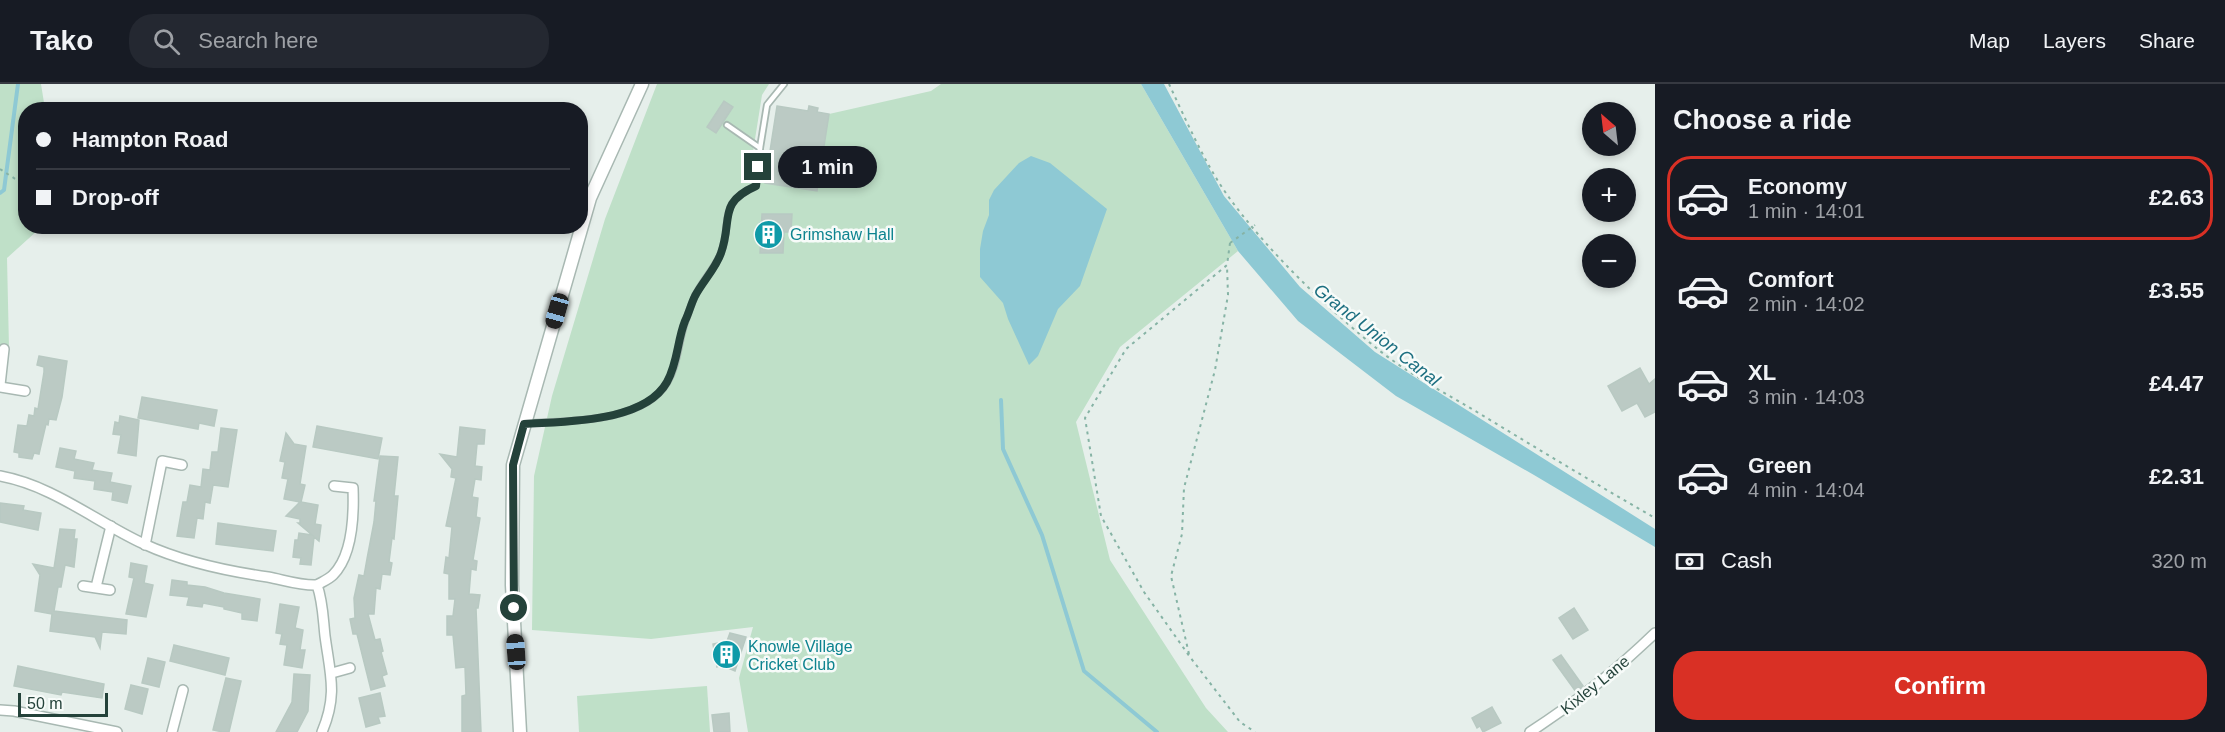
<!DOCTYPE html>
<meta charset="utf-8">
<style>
:root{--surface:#171b24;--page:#242831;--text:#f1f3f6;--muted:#9ea1a6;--line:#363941;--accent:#d93025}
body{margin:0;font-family:Arial,sans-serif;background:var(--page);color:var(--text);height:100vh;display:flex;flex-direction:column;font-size:22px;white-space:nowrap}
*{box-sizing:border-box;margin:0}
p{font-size:20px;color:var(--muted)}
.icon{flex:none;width:33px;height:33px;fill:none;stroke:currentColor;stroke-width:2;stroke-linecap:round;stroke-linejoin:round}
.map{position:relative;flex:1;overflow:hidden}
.side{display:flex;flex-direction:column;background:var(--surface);width:570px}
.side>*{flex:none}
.hud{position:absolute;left:18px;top:18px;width:570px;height:132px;border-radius:24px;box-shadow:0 3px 9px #0003;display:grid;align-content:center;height:132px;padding:0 18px;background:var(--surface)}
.needle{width:39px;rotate:332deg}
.buttons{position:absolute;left:1582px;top:18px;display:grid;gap:12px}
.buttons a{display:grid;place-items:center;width:54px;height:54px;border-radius:50%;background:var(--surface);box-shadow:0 3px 9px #0003;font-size:30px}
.scale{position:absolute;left:18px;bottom:15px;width:90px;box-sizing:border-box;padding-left:6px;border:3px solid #24423a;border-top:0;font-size:16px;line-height:21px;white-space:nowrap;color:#24423a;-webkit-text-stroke:4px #f7fbf9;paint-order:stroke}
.end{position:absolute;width:27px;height:27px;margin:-14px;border:8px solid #24423a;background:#fff;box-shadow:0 0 0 3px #fff}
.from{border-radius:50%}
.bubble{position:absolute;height:42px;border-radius:21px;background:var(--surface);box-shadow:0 3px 9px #0003;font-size:20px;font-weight:600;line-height:42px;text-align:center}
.car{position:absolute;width:18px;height:36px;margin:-18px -9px;border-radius:8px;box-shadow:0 0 4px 2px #0007;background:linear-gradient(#222 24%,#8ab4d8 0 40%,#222 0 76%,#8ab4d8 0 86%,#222 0)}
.hud b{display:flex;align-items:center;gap:21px;height:57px;font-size:22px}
.hud b+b{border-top:2px solid var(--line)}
.hud i{width:15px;height:15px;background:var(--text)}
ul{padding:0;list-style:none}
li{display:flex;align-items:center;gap:18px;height:84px;margin:0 12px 9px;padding:0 6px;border:3px solid transparent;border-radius:24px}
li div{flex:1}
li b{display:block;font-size:22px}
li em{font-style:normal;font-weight:600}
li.selected{border-color:var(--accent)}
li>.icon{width:54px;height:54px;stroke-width:1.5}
h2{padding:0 18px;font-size:27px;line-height:72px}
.pay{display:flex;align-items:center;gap:15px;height:66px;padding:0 18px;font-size:22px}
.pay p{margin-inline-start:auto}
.cta{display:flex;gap:12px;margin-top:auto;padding:12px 18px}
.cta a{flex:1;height:69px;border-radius:24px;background:var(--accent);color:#fff;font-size:24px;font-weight:600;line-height:69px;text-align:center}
header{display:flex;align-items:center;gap:36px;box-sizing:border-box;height:84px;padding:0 30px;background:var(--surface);border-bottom:2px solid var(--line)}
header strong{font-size:28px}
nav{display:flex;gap:33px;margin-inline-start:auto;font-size:21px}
.search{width:420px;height:54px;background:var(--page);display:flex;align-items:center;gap:15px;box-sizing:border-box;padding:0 21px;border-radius:24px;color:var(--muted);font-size:22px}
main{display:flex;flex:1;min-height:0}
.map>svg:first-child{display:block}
.green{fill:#bfe0c8}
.water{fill:#8ec9d4}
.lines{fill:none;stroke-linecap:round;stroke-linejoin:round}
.stream{stroke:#8ec9d4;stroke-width:4}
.building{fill:#bbcac4;stroke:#b8c9c2;stroke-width:1.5}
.service-casing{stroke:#a8b8b2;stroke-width:8}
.minor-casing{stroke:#a8b8b2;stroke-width:12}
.tertiary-casing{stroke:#a8b8b2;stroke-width:15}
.path{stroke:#86b3a5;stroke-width:2;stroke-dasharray:3 4.5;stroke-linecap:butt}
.service{stroke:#fff;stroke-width:4.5}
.minor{stroke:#fff;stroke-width:9}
.tertiary{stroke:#fff;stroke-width:12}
.path-bridge{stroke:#86b3a5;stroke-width:2;stroke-dasharray:3 4.5;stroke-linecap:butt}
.route{stroke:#24423a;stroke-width:8}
.labels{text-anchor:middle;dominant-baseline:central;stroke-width:5;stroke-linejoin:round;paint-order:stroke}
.culture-label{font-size:16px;fill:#0d838f;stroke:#f7fbf9;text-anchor:start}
.street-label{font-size:16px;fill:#24423a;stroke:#f7fbf9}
.water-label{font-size:18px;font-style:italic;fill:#1c6f80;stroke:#f7fbf9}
</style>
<header>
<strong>Tako</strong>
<div class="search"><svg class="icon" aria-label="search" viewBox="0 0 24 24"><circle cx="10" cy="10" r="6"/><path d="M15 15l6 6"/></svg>Search here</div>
<nav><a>Map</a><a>Layers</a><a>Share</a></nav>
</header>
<main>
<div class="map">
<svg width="1655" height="648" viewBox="0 0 1655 648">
<rect width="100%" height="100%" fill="#e6efeb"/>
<!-- green -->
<g class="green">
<path d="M0,0h41l4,25 -19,1v116l12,1v3l-31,28 2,90 -9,-1z"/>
<path d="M657,0h112l-7,11 -13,82 16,6 64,-69 102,-23 10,-7h200l97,167 -118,96 -44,75 34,138 96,148 22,24h-480l-9,-54 14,-51 -102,12 -119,-9 2,-154 18,-80 53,-177z"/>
<path d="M707,602l3,46h-131l-2,-36z"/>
</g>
<!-- water -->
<g class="water">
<path d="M1141,0h23l60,112 76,91 75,65 280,177v18l-121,-72 -138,-79 -98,-75 -60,-70z"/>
<path d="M1031,72l19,7 57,46 -27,77 -22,23 -20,47 -9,9 -21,-46 -5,-16 -23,-26v-28l3,-18 6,-16v-15l5,-10 25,-27z"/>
</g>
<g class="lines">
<!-- stream -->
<g class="stream">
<path d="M0,109l4,-3 14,-106"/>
<path d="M1001,316l2,49 39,86 42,136 73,61"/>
</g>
</g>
<!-- building -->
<g class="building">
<path d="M724,17l9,6 -17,26 -9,-6z"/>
<path d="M777,22l31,5 1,-5 9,2 -1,4 12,2 -12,77 -52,-8z"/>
<path d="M762,130h30l-1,18h-7l-1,21h-23z"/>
<path d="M39,272l28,5 -5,36 -6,23 -7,-1 -1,6 -2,-1 -7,30 -5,-1 -2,6 -13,-2v-4l-5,-1 4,-27 9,1 2,-11 5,1 1,-8 3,1 6,-37v-5l-7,-2z"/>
<path d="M1640,284l9,16 6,-5v33l-10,5 -8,-14 -15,8 -14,-25z"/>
<path d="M142,313l75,13 -3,16 -15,-3 -1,6 -60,-11z"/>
<path d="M120,332l19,4 -3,36 -18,-3 3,-18 -8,-1 2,-12 4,1z"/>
<path d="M317,342l65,12 -4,21 -65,-12z"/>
<path d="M460,343l25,3 -1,14h-7l-2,22 7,1 -1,13 -6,-1 -3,18 6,1 -2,19 4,1 -7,42 4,1 -1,9 -5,-1 -2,25 11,1 -2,13h-2l5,124h-19v-36l4,-1 -1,-28 -9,1 -3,-33h-6v-19h6l2,-17h-6v-25l-5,-1 2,-16 3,1 3,-31 -6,-1 10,-48 -5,-1 1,-8 -12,-15 17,3z"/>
<path d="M221,344l16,2 -9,57 -15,-2 -3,18 -5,-1 -2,17 -6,-1 -3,20 -17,-2 6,-34h4l3,-17 11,2 2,-18 7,1 2,-18h6z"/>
<path d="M286,349l8,11 12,2 -6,38 5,1 -4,17 17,3 -3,19 6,1 -2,16 -5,-4 -3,28 -11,-1 1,-6 -8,-1 2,-17h3l1,-7 13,2 -14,-12h2v-4l-14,-3 14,-14 -16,-3 4,-20 -6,-1 3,-16 -5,-1z"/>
<path d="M60,364l16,3 -2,8 20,4 -2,7 20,3 -2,9 21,4 -4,17 -15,-3 1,-8 -19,-3 1,-8 -21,-3 1,-7 -19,-4z"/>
<path d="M380,372l18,1 -4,39h4l-4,43 -2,-1 -3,24 3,1 -2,12 -8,-1 -2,15 -4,-1 -2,26h-6l7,26 5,-1 3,12 -2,1 6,22 -5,2 3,10 -14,4 -14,-56h-4l-3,-15 5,-1 -1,-20 5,-23 5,1 3,-17 7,-37 2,-21h-2z"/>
<path d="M0,419l24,3 -1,4 18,3 -3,17 -38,-8z"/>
<path d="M218,439l58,8 -3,20 -57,-7z"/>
<path d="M60,445l15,1 -1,9h3l-3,28 -9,-2 -4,22h-3l-4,24 73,9 -1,14 -24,-2 -2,16 -5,-11 -45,-6 2,-17 -17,-3 5,-36 -7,-11 21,4z"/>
<path d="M131,479l16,3 -3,17 9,2 -7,32 -20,-3 8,-36 -5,-1z"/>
<path d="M172,496l15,2v3l18,2 19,6 36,6 -3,22 -15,-2v-6l-18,-4v-2l-21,-4 -1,4 -15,-2 2,-8 -19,-2z"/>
<path d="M280,520l19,3 -4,21 8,2 -3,20h5l-3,18 -18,-3 3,-20 -7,-1 2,-10 -6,-1z"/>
<path d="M1574,524l14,22 -15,9 -14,-21z"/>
<path d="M730,549l16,4 -11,34 -14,-6 -4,2 -4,-23 14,-3z"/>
<path d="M174,561l55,13 -4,17 -55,-14z"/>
<path d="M1561,571l22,31 -7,6 -23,-32z"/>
<path d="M148,574l17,4 -6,25 -17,-4z"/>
<path d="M18,582l86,18 -2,14 -40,-6 -1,3 -47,-9z"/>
<path d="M294,590l16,1 -2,36 -11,21h-21l16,-30z"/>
<path d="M226,594l15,3 -12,51h-6l-10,-2z"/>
<path d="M131,601l17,4 -6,25 -17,-5z"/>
<path d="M380,609l5,23 -7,1 2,6 -14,4 -7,-29z"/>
<path d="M1492,623l9,16 -18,9 -3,-6 -3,2 -5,-10z"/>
<path d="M729,629l1,19h-16l-2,-17z"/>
</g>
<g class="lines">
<defs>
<g id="service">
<path d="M760,64l7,-43 17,-21"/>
<path d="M527,339c40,-2 116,0 140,-40 12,-20 11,-44 20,-66 2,-7 5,-14 8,-21 7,-15 20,-28 26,-43 12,-32 -5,-49 35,-67l4,-38 -33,-23"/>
</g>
<g id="minor">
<path d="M0,301l4,-36"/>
<path d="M0,303l25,4"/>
<path d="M0,392c54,10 96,46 144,68 39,18 82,27 124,33 16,3 33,9 49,8 6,17 6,33 8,51 5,38 13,58 -3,96"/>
<path d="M145,461l17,-84 20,4"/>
<path d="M317,501c5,-3 12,-6 16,-10 20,-20 21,-61 20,-87l-19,-2"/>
<path d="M83,502l27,4"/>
<path d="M96,503l15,-61"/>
<path d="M332,589l18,-5"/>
<path d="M0,626l14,1 103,21"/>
<path d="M172,648l11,-42"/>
<path d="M1530,648c45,-29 87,-62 125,-99"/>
</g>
<path id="tertiary" d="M520,648l-8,-147 1,-120 77,-267 52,-114"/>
</defs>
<!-- service casing -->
<use href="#service" class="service-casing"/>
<!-- minor casing -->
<use href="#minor" class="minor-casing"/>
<!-- tertiary casing -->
<use href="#tertiary" class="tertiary-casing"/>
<!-- path -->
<g class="path">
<path d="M1169,0c17,36 36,80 59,112 40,56 99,112 152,155 28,22 61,40 92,58 61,37 122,74 183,109"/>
<path d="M0,85l26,17"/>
<path d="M1230,159l-3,22 -101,84 -41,69 16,98 43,76 46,65 50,65 15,10"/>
<path d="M1189,570l-18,-78 11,-42 2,-46 31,-118 13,-75 -1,-29"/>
</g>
<!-- service -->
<use href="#service" class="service"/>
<!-- minor -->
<use href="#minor" class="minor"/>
<!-- tertiary -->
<use href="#tertiary" class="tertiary"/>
<!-- path-bridge -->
<path class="path-bridge" d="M1230,159l25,-18"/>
</g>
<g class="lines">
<!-- route -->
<path class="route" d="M514,524l-1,-143 11,-41c41,-3 120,-1 143,-42 11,-20 10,-41 18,-61 4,-8 6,-17 10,-25 8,-15 21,-28 26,-43 12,-33 -4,-50 35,-67l2,-19"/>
</g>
<!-- icons -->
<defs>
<symbol id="building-disc" viewBox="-11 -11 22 22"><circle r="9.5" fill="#0f9aa8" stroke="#f7fbf9"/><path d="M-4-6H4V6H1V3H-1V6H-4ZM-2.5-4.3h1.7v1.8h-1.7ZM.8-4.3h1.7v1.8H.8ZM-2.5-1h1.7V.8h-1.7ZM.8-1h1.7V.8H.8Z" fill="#fff"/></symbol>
</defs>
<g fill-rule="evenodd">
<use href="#building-disc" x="752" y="134" width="33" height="33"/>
<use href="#building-disc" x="710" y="554" width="33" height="33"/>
</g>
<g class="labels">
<!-- culture labels -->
<g class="culture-label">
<text x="790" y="150">Grimshaw Hall</text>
<text x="748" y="562">Knowle Village<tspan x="748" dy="18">Cricket Club</tspan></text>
</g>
<!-- street labels -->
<g class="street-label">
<text transform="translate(1595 601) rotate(-39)">Kixley Lane</text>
</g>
<!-- water labels -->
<g class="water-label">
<text transform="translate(1377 251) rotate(38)">Grand Union Canal</text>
</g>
</g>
</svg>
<div class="buttons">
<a><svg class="needle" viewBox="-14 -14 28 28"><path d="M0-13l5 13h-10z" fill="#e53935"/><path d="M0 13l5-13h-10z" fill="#9ea1a6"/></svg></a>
<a>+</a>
<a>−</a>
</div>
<div class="scale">50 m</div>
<i class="end from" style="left:514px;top:524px"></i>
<i class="end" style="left:758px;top:83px"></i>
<div class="bubble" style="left:778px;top:62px;width:99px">1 min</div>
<i class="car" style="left:557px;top:227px;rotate:196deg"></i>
<i class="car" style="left:516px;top:568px;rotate:356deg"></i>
<div class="hud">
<b><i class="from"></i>Hampton Road</b>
<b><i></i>Drop-off</b>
</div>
</div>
<section class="side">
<h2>Choose a ride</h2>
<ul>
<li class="selected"><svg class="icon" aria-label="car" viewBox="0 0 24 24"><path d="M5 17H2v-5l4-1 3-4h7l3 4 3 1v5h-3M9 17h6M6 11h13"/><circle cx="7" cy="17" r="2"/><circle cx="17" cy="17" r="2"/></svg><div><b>Economy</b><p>1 min · 14:01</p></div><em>£2.63</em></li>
<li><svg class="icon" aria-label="car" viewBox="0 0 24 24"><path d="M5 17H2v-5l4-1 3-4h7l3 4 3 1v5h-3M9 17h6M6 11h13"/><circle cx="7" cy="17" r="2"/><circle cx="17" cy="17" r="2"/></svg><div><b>Comfort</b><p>2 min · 14:02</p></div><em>£3.55</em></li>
<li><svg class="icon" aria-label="car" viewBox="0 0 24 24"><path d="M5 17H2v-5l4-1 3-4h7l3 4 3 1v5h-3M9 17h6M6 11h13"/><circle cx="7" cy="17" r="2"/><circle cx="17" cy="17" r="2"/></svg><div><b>XL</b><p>3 min · 14:03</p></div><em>£4.47</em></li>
<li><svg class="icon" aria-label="car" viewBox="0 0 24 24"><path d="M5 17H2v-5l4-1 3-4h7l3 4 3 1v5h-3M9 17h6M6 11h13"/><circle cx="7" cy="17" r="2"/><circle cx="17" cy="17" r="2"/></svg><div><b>Green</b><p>4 min · 14:04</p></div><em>£2.31</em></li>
</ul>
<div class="pay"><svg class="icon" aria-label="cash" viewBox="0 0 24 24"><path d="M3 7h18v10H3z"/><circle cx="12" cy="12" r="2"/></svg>Cash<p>320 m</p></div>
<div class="cta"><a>Confirm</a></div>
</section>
</main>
